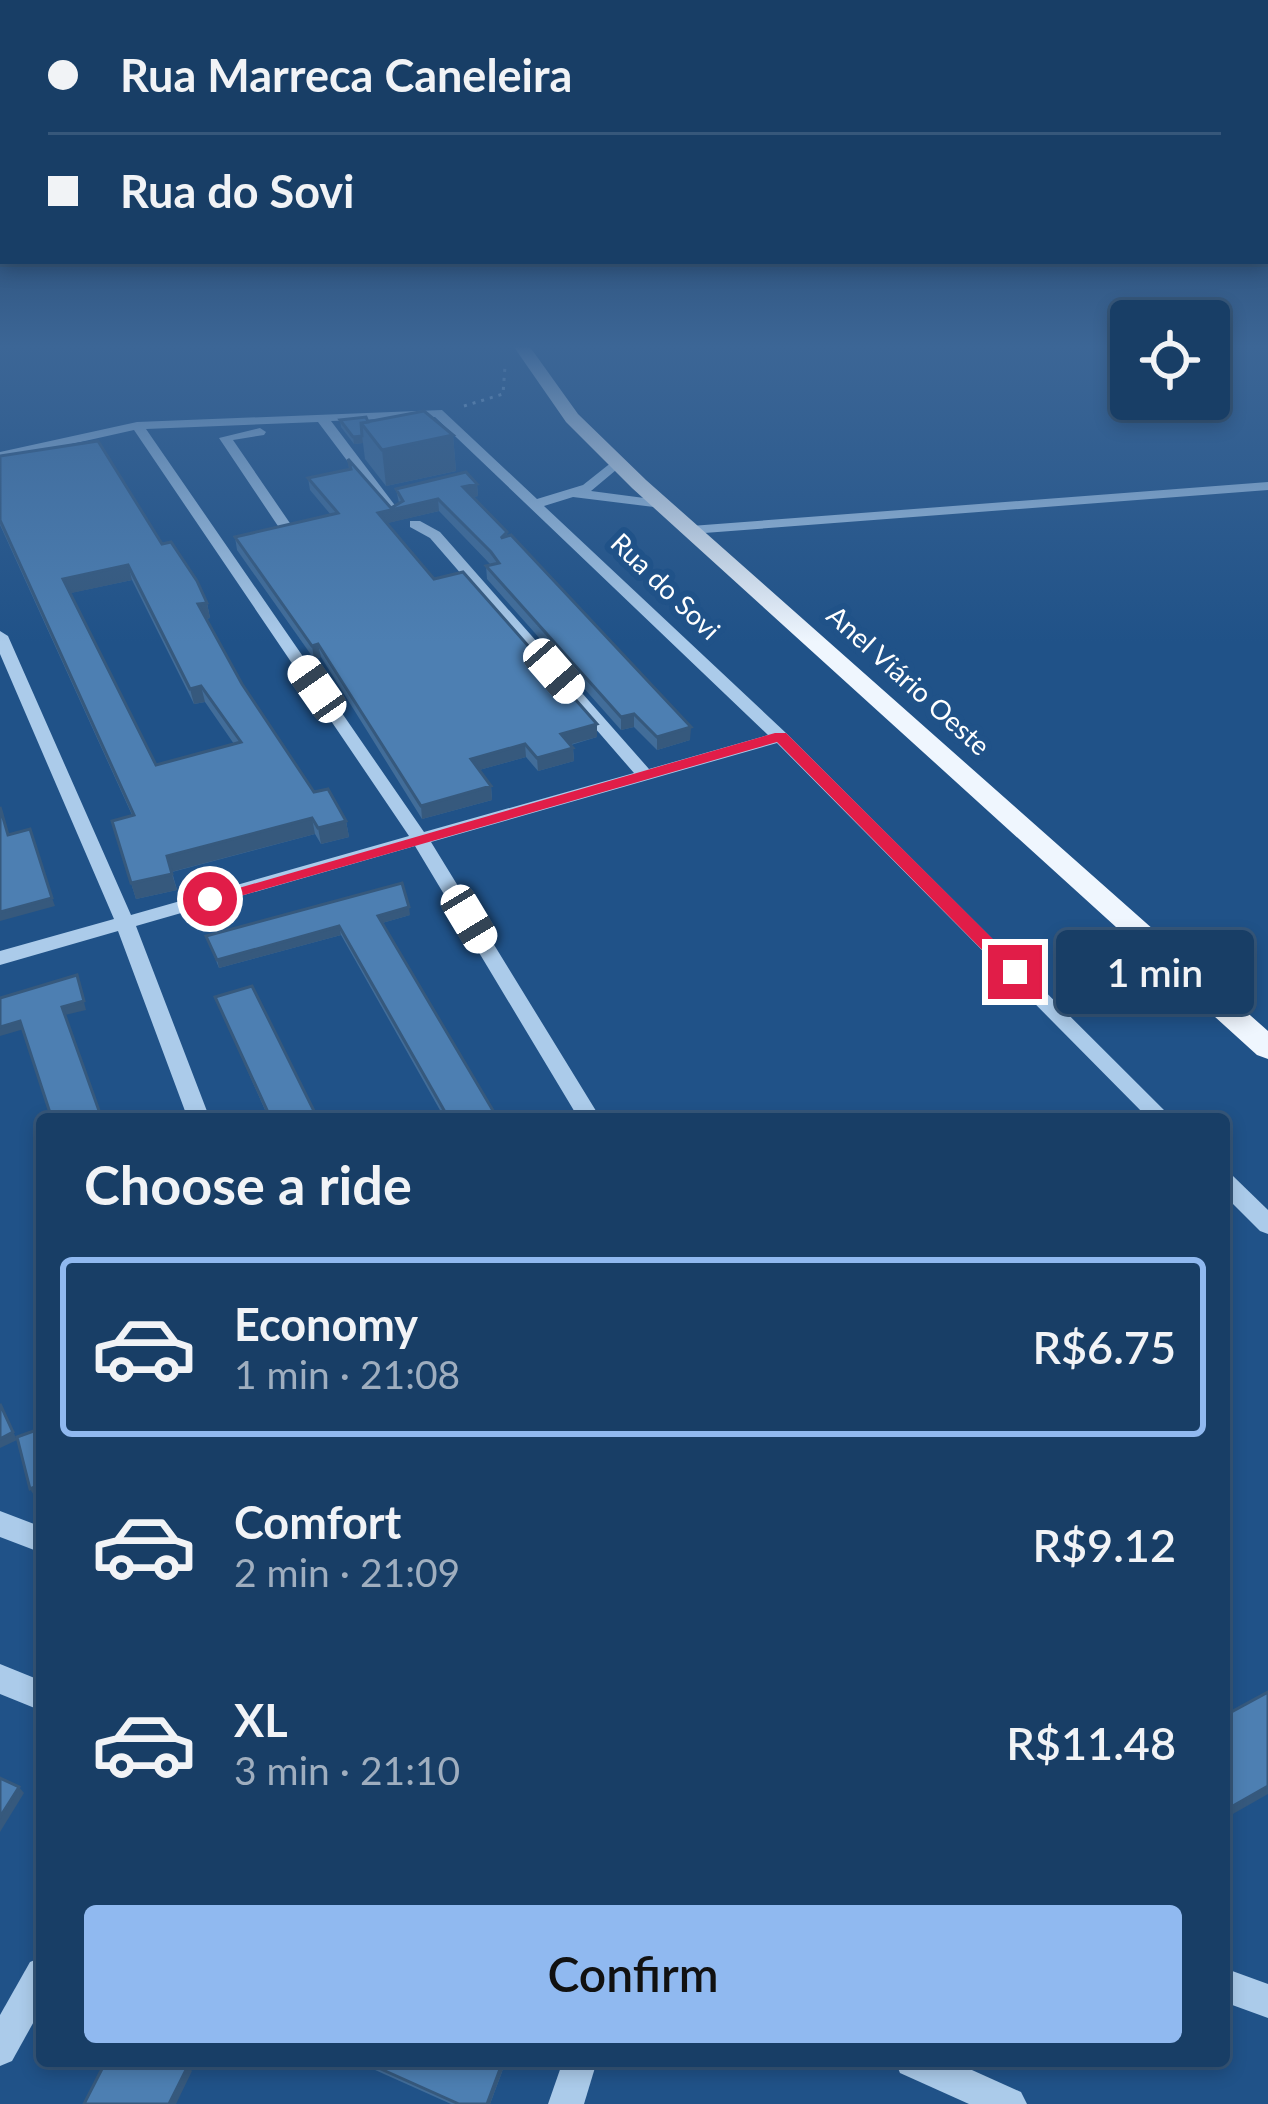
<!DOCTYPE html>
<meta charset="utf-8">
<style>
:root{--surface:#183e66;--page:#21456c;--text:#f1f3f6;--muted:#9faebf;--line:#36577a;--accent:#90b9f0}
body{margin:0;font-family:Lato,sans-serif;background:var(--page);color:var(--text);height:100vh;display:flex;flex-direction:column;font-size:45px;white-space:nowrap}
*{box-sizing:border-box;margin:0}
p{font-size:39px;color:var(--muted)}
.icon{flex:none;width:66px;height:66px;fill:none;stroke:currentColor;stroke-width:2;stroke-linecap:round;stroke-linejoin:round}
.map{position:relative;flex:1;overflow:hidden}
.panel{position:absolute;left:36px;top:1113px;width:1194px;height:954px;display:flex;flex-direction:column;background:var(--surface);border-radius:12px;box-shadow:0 6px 18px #0003,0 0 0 3px var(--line)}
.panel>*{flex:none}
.hud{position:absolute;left:0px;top:0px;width:1269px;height:264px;box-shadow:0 6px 18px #0003,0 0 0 3px var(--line);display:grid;align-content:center;height:264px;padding:0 48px;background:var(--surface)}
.controls{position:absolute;left:1110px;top:300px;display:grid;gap:24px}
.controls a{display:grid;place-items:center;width:120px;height:120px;border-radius:12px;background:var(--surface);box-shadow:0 6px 18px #0003,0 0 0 3px var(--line);font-size:60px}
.end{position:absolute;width:54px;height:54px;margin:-27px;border:15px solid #e11d48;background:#fff;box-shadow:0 0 0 6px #fff}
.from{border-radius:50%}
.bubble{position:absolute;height:84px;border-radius:12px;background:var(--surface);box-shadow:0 6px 18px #0003,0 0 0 3px var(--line);font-size:39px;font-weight:600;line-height:84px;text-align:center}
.car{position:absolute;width:36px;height:72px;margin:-36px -18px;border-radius:15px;box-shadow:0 0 9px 3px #0007;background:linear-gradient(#fff 24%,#345 0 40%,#fff 0 76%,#345 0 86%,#fff 0)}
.hud b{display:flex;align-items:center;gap:42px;height:114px;font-size:45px}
.hud b+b{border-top:3px solid var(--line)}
.hud i{width:30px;height:30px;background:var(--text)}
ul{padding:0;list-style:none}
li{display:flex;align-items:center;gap:36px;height:180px;margin:0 24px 18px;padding:0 24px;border:6px solid transparent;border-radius:12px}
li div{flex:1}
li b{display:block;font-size:45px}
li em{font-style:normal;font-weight:600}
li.active{border-color:var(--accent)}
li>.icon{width:108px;height:108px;stroke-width:1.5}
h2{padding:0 48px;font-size:54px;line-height:144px}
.button{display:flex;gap:24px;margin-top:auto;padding:24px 48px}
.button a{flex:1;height:138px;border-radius:12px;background:var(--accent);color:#111;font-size:48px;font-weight:600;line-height:138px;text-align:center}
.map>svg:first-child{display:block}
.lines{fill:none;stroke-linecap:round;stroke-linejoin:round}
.path{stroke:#abcbea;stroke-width:3;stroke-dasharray:3 6;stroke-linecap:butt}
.minor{fill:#abcbea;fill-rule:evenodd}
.major{fill:#eff6fe;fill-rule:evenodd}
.wall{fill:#426d99;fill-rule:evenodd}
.shaded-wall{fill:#36597d}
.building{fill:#4d7fb2;stroke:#36597d;stroke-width:3;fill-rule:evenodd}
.route{fill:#e11d48}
.labels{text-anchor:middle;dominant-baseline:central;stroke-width:12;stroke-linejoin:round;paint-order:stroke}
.far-street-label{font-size:27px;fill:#fff;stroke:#205288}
</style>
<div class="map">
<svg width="1268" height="2104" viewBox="0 0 1268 2104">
<rect width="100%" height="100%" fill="#205288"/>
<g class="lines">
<!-- path -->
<path class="path" d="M464,406l39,-12 2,-28"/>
<!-- minor -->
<g class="minor">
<path d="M442,410l95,89 46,-14 34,-27 7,4 -2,3 -31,26 76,10 2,3 -7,4 -89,-11 -29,9 242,227 387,386h-24l-372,-376 -346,99 170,277h-22l-164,-273 -279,80 74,193h-22l-70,-188 -118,34v-14l114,-32 -114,-265v-23l8,5 123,279 278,-79 -275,-406 -134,30v-8l137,-30zM435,417l333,318 -119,34 -209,-237 -20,-11h-10v6l20,11 204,235 -210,59 -278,-403 172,-7 70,93 5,1 7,-4 -69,-91z"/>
<path d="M260,428l6,4 -2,3 -31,5 63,92 -2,3h-10l-65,-97z"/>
<path d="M1268,482v8l-577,44 -7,-4 7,-4z"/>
<path d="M1224,1172l8,3 36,35v24l-8,-3 -36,-36z"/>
<path d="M0,1511l42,16v26l-42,-16z"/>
<path d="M0,1664l42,17v30l-42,-17z"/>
<path d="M42,1957v50l-30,54 -12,5v-51l30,-53z"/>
<path d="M1224,1968l44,16v34l-44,-16z"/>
<path d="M563,2061h34l-13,43h-36z"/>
<path d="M895,2061h57l69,31 6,12h-58l-69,-31z"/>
</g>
<!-- major -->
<path class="major" d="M514,347h16l48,67 68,66 622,551v28l-11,-4 -625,-567 -66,-66z"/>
</g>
<!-- wall -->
<g class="wall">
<path d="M340,420l28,2 85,13 3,36 -70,15 -21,-27 -2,-16 -9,1 -13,-17z"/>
<path d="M0,456l162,88 45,59 3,15 -4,1 36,65 72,108 32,29 3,16 -28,7 -6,-10 -143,38 5,18 -41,9 -24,-78 20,-6 -132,-290zM132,580l62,124 11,-2 29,42 -78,21 -86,-172z"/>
<path d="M348,459l43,49 8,-5 -3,-14 81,-5 1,12 -6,1 35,35v4l183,204 -33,10 -23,-23 -13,3 -134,-151 -1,-13 5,-1 -52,-54 -52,12 47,56 163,158 -26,8 2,3 1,13 -36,10 -12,-14 -47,13 12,16 1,14 -70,19 -101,-162 -7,2 -77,-109 -2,-13 96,-22 -21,-25 -2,-12 41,-9z"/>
<path d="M410,915l-28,8 116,196h-53l-104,-184 -122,33 -13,-32z"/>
<path d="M215,997l103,122h-49z"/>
<path d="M355,2061h151l-16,43h-39z"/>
</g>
<!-- shaded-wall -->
<g class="shaded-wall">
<path d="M453,435l3,36 -70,15 -4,-36z"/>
<path d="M362,436l1,7 -9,1 -1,-7z"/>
<path d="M477,484l1,12 -14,3 -1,-12z"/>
<path d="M438,499l1,12 -59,14 -2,-12z"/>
<path d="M128,565l4,15 -65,14 -4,-15z"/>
<path d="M207,603l3,15 -9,1 -3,-15z"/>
<path d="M318,644l3,13 -7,2 -2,-13z"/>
<path d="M201,686l4,16 -11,2 -4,-15z"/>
<path d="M634,714v13l-13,3v-13z"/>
<path d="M597,724v13l-36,10v-13z"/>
<path d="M691,727l-1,13 -33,10v-13z"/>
<path d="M525,744l1,13 -54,15 -1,-13z"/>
<path d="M573,748l1,13 -36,10 -1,-13z"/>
<path d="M491,786l1,14 -70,19 -1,-13z"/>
<path d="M312,818l3,16 -144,38 -4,-16z"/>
<path d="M346,821l3,16 -28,7 -3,-16z"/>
<path d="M172,874l5,16 -41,9 -5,-16z"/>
<path d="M52,898l3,8 -55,15v-9z"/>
<path d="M409,907l1,8 -31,9 -1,-8z"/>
<path d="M339,926l2,9 -122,33 -2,-8z"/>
<path d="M77,975l9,35 -21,5 -3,-8z"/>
<path d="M20,1021l4,8 -24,7v-9z"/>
<path d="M0,1403l17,37 -17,8z"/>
<path d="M42,1484v10l-7,3 -5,-8z"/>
<path d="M1268,1786v8l-44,25v-8z"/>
<path d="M19,1787l5,6 -24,39v-15z"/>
<path d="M503,2061h3l-16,43h-3z"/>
<path d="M188,2066l4,5 -16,33h-7z"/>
</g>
<!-- building -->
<g class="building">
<path d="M424,411l29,24 -71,15 -21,-27z"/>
<path d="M366,417l2,5 -7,1 1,13 -9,1 -13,-17z"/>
<path d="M98,441l64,103 9,-2 26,39 10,22 -9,1 44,80 72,108 14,-3 18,32 -28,7 -6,-10 -145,38 5,18 -41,9 -19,-62 22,-6 -134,-295v-64zM128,565l62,124 11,-3 40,56 -85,23 -93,-186z"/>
<path d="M348,459l43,49 12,-7 -7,-12 70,-17 11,12 -14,3 44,45 -6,6 10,-3 180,192 -34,10 -23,-23 -13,3 -135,-151 13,-3 -8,-11 -53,-53 -60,14 56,66 29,-7 134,152 -36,10 12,14 -36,10 -12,-14 -54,15 20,27 -70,20 -103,-162 -6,2 -77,-109 103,-24 -30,-35 43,-9z"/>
<path d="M0,807l8,28 22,-6 22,69 -52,14z"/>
<path d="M402,883l7,24 -31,9 120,203h-49l-110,-193 -122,34 -11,-24z"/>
<path d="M77,975l7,26 -22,6 40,112h-50l-32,-98 -20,6v-29z"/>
<path d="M252,986l66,133h-47l-56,-122z"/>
<path d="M0,1404l13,28 -13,7z"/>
<path d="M42,1428v56l-12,5 -13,-52z"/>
<path d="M1268,1692v94l-44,25v-95z"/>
<path d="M0,1778l19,9 -19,30z"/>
<path d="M106,2061h71l11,5 -19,38h-85z"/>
<path d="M363,2061h140l-16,43h-28z"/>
</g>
<!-- sky -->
<linearGradient id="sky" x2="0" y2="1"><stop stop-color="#122d4b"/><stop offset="0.54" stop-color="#3c6696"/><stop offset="1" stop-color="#3c6696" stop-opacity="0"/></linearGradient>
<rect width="1268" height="642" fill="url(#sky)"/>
<!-- route -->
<path class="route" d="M775,733h11l235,234v9h-13l-231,-234 -561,161 -15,-4z"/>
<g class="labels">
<!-- far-street labels -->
<g class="far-street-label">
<text transform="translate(666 586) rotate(44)">Rua do Sovi</text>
<text transform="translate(909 680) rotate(42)">Anel Viário Oeste</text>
</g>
</g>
</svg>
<div class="controls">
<a><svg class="icon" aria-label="locate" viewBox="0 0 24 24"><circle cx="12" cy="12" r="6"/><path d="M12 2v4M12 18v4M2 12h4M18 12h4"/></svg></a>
</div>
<i class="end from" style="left:210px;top:899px"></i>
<i class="end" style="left:1015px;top:972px"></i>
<div class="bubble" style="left:1056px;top:930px;width:198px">1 min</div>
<i class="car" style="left:554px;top:671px;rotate:139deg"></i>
<i class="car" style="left:317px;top:689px;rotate:325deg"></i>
<i class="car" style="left:469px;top:919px;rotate:149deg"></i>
<div class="hud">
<b><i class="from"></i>Rua Marreca Caneleira</b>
<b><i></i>Rua do Sovi</b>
</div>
<section class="panel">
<h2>Choose a ride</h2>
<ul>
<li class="active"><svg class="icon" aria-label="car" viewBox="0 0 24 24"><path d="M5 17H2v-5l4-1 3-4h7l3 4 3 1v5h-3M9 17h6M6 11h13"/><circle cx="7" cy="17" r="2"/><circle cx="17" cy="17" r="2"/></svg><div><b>Economy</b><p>1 min · 21:08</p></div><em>R$6.75</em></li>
<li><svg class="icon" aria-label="car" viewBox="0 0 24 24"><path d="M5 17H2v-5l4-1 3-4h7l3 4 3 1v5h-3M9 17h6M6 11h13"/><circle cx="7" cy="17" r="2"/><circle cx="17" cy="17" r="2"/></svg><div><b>Comfort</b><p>2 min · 21:09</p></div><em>R$9.12</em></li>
<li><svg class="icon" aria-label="car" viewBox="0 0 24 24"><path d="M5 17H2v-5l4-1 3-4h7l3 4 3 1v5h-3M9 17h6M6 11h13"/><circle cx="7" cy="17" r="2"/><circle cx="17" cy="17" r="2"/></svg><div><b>XL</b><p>3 min · 21:10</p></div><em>R$11.48</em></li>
</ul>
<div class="button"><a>Confirm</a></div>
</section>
</div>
